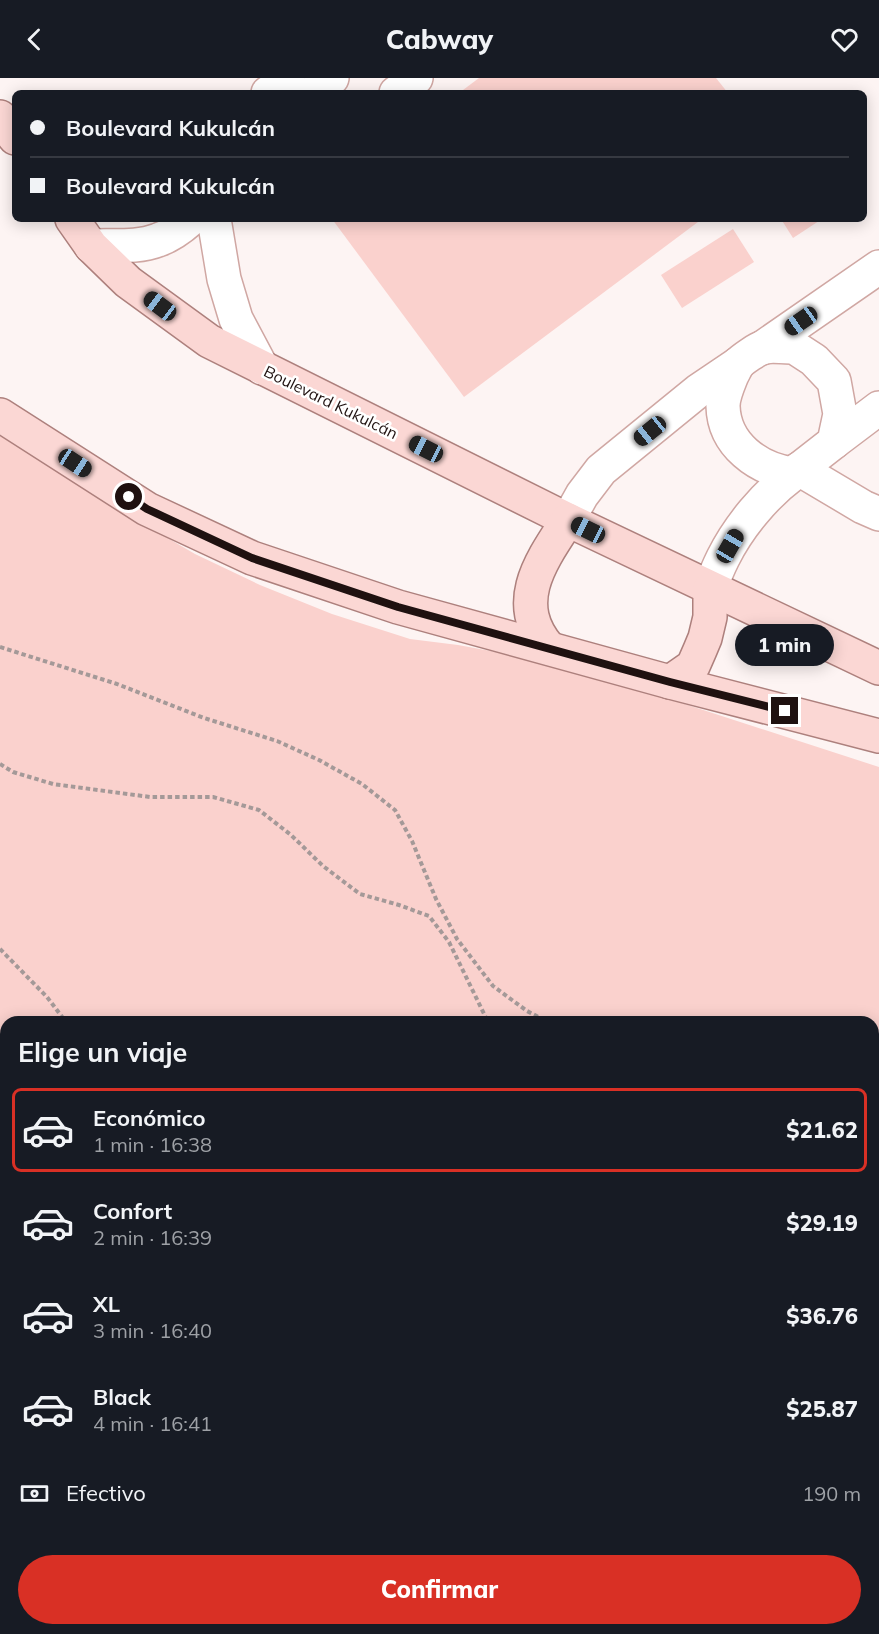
<!DOCTYPE html>
<html lang="es">
<meta charset="utf-8">
<style>
:root{--surface:#171b24;--page:#20242c;--text:#f1f3f6;--muted:#9ea1a6;--line:#363941;--accent:#d93025}
body{margin:0;font-family:Mulish,sans-serif;background:var(--page);color:var(--text);height:100vh;display:flex;flex-direction:column;font-size:22px;white-space:nowrap}
*{box-sizing:border-box;margin:0}
p{font-size:20px;color:var(--muted)}
.icon{flex:none;width:33px;height:33px;fill:none;stroke:currentColor;stroke-width:2;stroke-linecap:round;stroke-linejoin:round}
.map{position:relative;flex:1;overflow:hidden}
.details{position:absolute;left:0px;top:938px;width:879px;height:620px;display:flex;flex-direction:column;background:var(--surface);border-radius:18px 18px 0 0;box-shadow:0 3px 15px #0003}
.details>*{flex:none}
.hud{position:absolute;left:12px;top:12px;width:855px;height:132px;border-radius:9px;box-shadow:0 3px 15px #0003;display:grid;align-content:center;height:132px;padding:0 18px;background:var(--surface)}
.end{position:absolute;width:27px;height:27px;margin:-14px;border:8px solid #1f1110;background:#fff;box-shadow:0 0 0 3px #fff}
.from{border-radius:50%}
.bubble{position:absolute;height:42px;border-radius:21px;background:var(--surface);box-shadow:0 3px 15px #0003;font-size:20px;font-weight:800;line-height:42px;text-align:center}
.car{position:absolute;width:18px;height:36px;margin:-18px -9px;border-radius:8px;box-shadow:0 0 4px 2px #0007;background:linear-gradient(#222 24%,#8ab4d8 0 40%,#222 0 76%,#8ab4d8 0 86%,#222 0)}
.hud b{display:flex;align-items:center;gap:21px;height:57px;font-size:22px}
.hud b+b{border-top:2px solid var(--line)}
.hud i{width:15px;height:15px;background:var(--text)}
ul{padding:0;list-style:none}
li{display:flex;align-items:center;gap:18px;height:84px;margin:0 12px 9px;padding:0 6px;border:3px solid transparent;border-radius:9px}
li div{flex:1}
li b{display:block;font-size:22px}
li em{font-style:normal;font-weight:800}
li.current{border-color:var(--accent)}
li>.icon{width:54px;height:54px;stroke-width:1.5}
h2{padding:0 18px;font-size:27px;line-height:72px}
.pay{display:flex;align-items:center;gap:15px;height:66px;padding:0 18px;font-size:22px}
.pay p{margin-inline-start:auto}
.primary-button{display:flex;gap:12px;margin-top:auto;padding:12px 18px}
.primary-button a{flex:1;height:69px;border-radius:36px;background:var(--accent);color:#fff;font-size:24px;font-weight:800;line-height:69px;text-align:center}
header{display:flex;justify-content:space-between;align-items:center;height:78px;padding:0 18px;background:var(--surface);font-size:27px;font-weight:800}
.map>svg:first-child{display:block}
.green{fill:#fad1cd;fill-rule:evenodd}
.water{fill:#f8938d;stroke:#b76c68;stroke-width:1.5}
.lines{fill:none;stroke-linecap:round;stroke-linejoin:round}
.minor-casing{stroke:#d0a7a3;stroke-width:36}
.major-casing{stroke:#ad807d;stroke-width:36}
.path{stroke:#a49998;stroke-width:4;stroke-dasharray:4.5 3;stroke-linecap:butt}
.minor{stroke:#fff;stroke-width:33}
.major{stroke:#fbd7d4;stroke-width:33}
.route{stroke:#1f1110;stroke-width:8}
.labels{text-anchor:middle;dominant-baseline:central;stroke-width:5;stroke-linejoin:round;paint-order:stroke}
.street-label{font-size:16px;fill:#1f1110;stroke:#fff}
</style>
<header><svg class="icon" aria-label="back" viewBox="0 0 24 24"><path d="M15 5l-7 7 7 7"/></svg>Cabway<svg class="icon" aria-label="heart" viewBox="0 0 24 24"><path d="M12 20l-8-8c-3-5 5-10 8-4 3-6 11-1 8 4z"/></svg></header>
<div class="map">
<svg width="879" height="1556" viewBox="0 0 879 1556">
<rect width="100%" height="100%" fill="#fdf4f3"/>
<!-- green -->
<g class="green">
<path d="M479,0h237l12,15h-269z"/>
<path d="M332,141h370l-238,178z"/>
<path d="M781,141h41l-29,19z"/>
<path d="M733,151l21,33 -72,46 -21,-33z"/>
<path d="M0,349l106,75 89,52 65,31 72,29 78,25 48,6 77,14 39,9 305,99v867h-879zM6,944h867v607h-867z"/>
</g>
<!-- water -->
<path class="water" d="M74,1551h75v5h-74z"/>
<g class="lines">
<defs>
<g id="minor">
<path d="M268,15l20,-15"/>
<path d="M312,15l20,-15"/>
<path d="M396,15l20,-15"/>
<path d="M214,141l10,60 12,40 26,49"/>
<path d="M91,168c22,-1 47,2 67,-6 12,-4 24,-13 33,-21"/>
<path d="M794,269l20,13 20,21 6,33 -6,28 -41,32c-35,-5 -69,-29 -70,-68 0,-10 5,-21 9,-31 2,-3 4,-9 7,-12 3,-3 18,-14 23,-15 7,-3 23,-1 32,-1z"/>
<path d="M762,270l117,-81"/>
<path d="M834,364l45,-34"/>
<path d="M799,391l64,38 16,7"/>
<path d="M568,442l14,-25 19,-25 97,-79 40,-27"/>
<path d="M710,511c4,-11 8,-21 13,-31 16,-32 42,-63 70,-84"/>
</g>
<g id="major">
<path d="M0,39l15,21"/>
<path d="M72,141l19,27 37,36 81,59 359,179 311,148"/>
<path d="M0,337l147,94 105,49 146,49 272,75 209,54"/>
<path d="M549,570c-39,-45 -8,-87 19,-128"/>
<path d="M670,604l23,-16 7,-16 5,-12 5,-21v-28"/>
</g>
</defs>
<!-- minor casing -->
<use href="#minor" class="minor-casing"/>
<!-- major casing -->
<use href="#major" class="major-casing"/>
<!-- path -->
<g class="path">
<path d="M0,569l117,37 87,34 73,23 42,19 43,24 33,26 17,31 24,58 21,40 36,47 34,25 21,11"/>
<path d="M0,686l13,8 40,12 97,13h63l46,13 32,25 32,31 37,28 39,11 30,11 20,26 39,80"/>
<path d="M0,871l47,48 19,25"/>
<path d="M873,1024l6,2"/>
<path d="M873,1087l6,2"/>
<path d="M0,1118l6,-5"/>
<path d="M873,1525l6,1"/>
<path d="M873,1538l6,1"/>
<path d="M157,1551v5"/>
</g>
<!-- minor -->
<use href="#minor" class="minor"/>
<!-- major -->
<use href="#major" class="major"/>
</g>
<g class="lines">
<!-- route -->
<path class="route" d="M129,419l18,12 105,49 146,49 272,75 115,29"/>
</g>
<g class="labels">
<!-- street labels -->
<g class="street-label">
<text transform="translate(331 324) rotate(26)">Boulevard Kukulcán</text>
</g>
</g>
</svg>
<i class="end from" style="left:129px;top:419px"></i>
<i class="end" style="left:785px;top:633px"></i>
<div class="bubble" style="left:735px;top:546px;width:99px">1 min</div>
<i class="car" style="left:160px;top:228px;rotate:307deg"></i>
<i class="car" style="left:801px;top:243px;rotate:235deg"></i>
<i class="car" style="left:650px;top:353px;rotate:231deg"></i>
<i class="car" style="left:426px;top:371px;rotate:297deg"></i>
<i class="car" style="left:75px;top:385px;rotate:123deg"></i>
<i class="car" style="left:588px;top:452px;rotate:296deg"></i>
<i class="car" style="left:730px;top:468px;rotate:30deg"></i>
<div class="hud">
<b><i class="from"></i>Boulevard Kukulcán</b>
<b><i></i>Boulevard Kukulcán</b>
</div>
<section class="details">
<h2>Elige un viaje</h2>
<ul>
<li class="current"><svg class="icon" aria-label="car" viewBox="0 0 24 24"><path d="M5 17H2v-5l4-1 3-4h7l3 4 3 1v5h-3M9 17h6M6 11h13"/><circle cx="7" cy="17" r="2"/><circle cx="17" cy="17" r="2"/></svg><div><b>Económico</b><p>1 min · 16:38</p></div><em>$21.62</em></li>
<li><svg class="icon" aria-label="car" viewBox="0 0 24 24"><path d="M5 17H2v-5l4-1 3-4h7l3 4 3 1v5h-3M9 17h6M6 11h13"/><circle cx="7" cy="17" r="2"/><circle cx="17" cy="17" r="2"/></svg><div><b>Confort</b><p>2 min · 16:39</p></div><em>$29.19</em></li>
<li><svg class="icon" aria-label="car" viewBox="0 0 24 24"><path d="M5 17H2v-5l4-1 3-4h7l3 4 3 1v5h-3M9 17h6M6 11h13"/><circle cx="7" cy="17" r="2"/><circle cx="17" cy="17" r="2"/></svg><div><b>XL</b><p>3 min · 16:40</p></div><em>$36.76</em></li>
<li><svg class="icon" aria-label="car" viewBox="0 0 24 24"><path d="M5 17H2v-5l4-1 3-4h7l3 4 3 1v5h-3M9 17h6M6 11h13"/><circle cx="7" cy="17" r="2"/><circle cx="17" cy="17" r="2"/></svg><div><b>Black</b><p>4 min · 16:41</p></div><em>$25.87</em></li>
</ul>
<div class="pay"><svg class="icon" aria-label="cash" viewBox="0 0 24 24"><path d="M3 7h18v10H3z"/><circle cx="12" cy="12" r="2"/></svg>Efectivo<p>190 m</p></div>
<div class="primary-button"><a>Confirmar</a></div>
</section>
</div>
